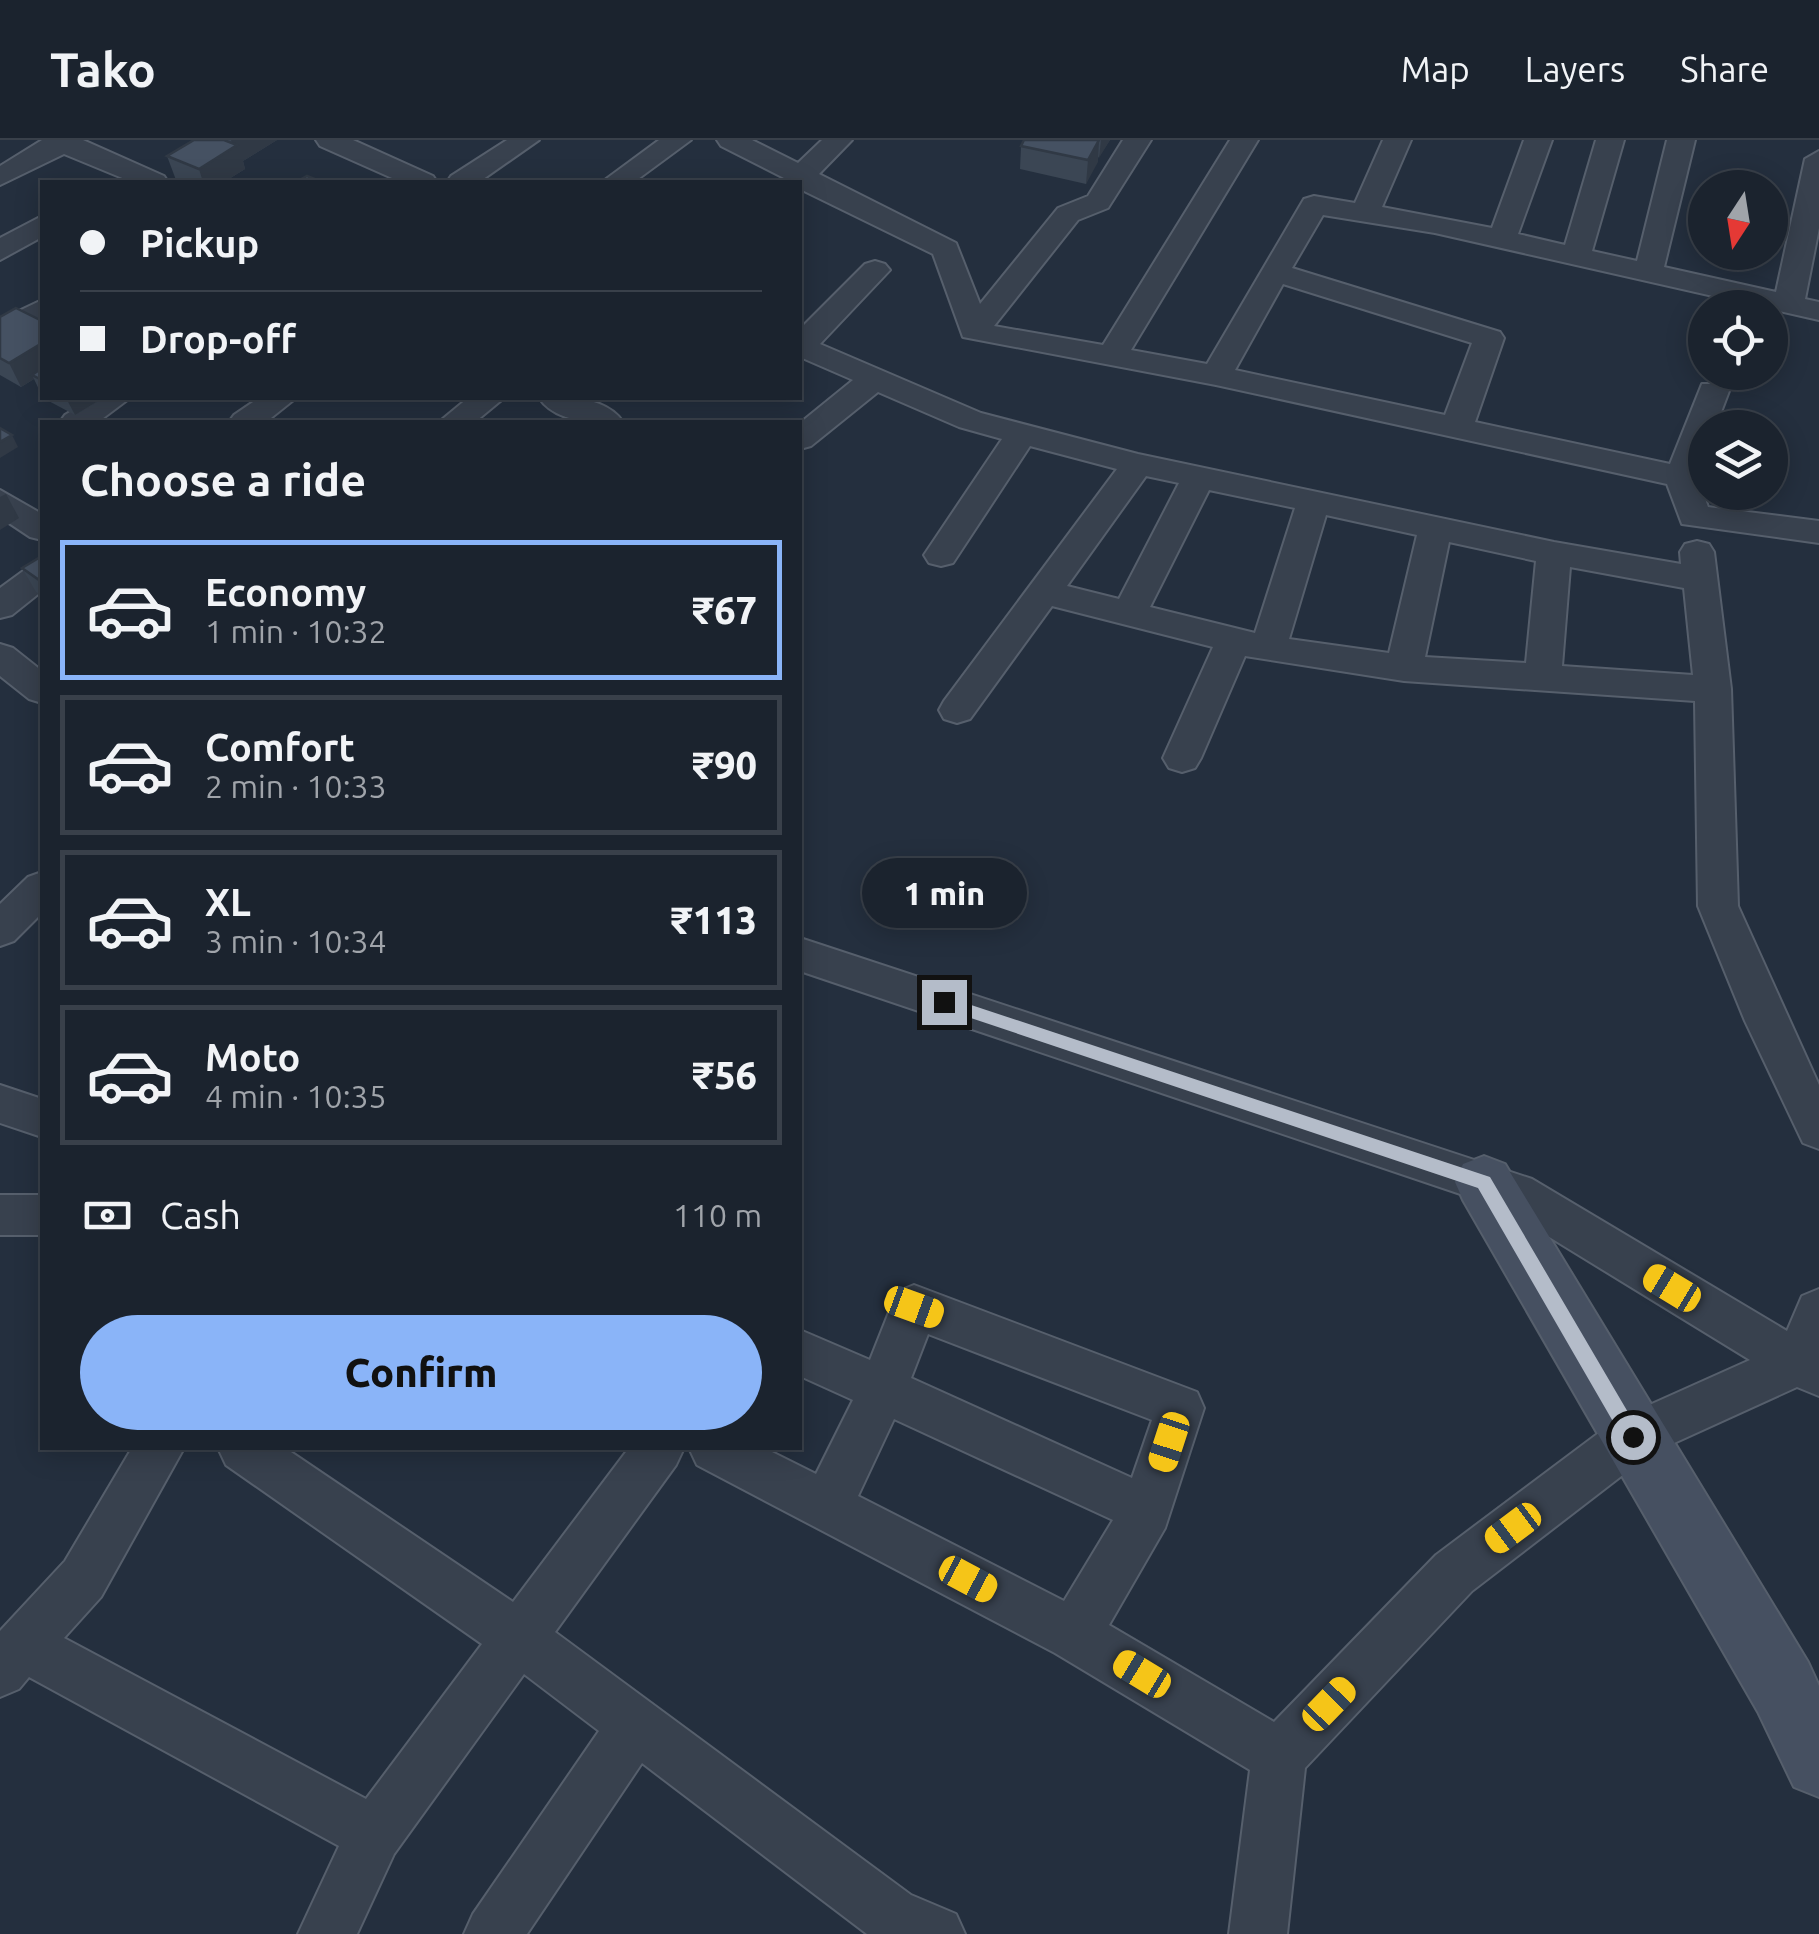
<!DOCTYPE html>
<meta charset="utf-8">
<style>
:root{--surface:#1b232e;--page:#242b36;--text:#f1f3f6;--muted:#a0a4aa;--line:#39404a;--accent:#8ab4f8}
body{margin:0;font-family:Ubuntu,sans-serif;background:var(--page);color:var(--text);height:100vh;display:flex;flex-direction:column;font-size:38px;white-space:nowrap}
*{box-sizing:border-box;margin:0}
p{font-size:32px;color:var(--muted)}
.icon{flex:none;width:55px;height:55px;fill:none;stroke:currentColor;stroke-width:2;stroke-linecap:round;stroke-linejoin:round}
.map{position:relative;flex:1;overflow:hidden}
.details{position:absolute;left:40px;top:280px;width:762px;height:1030px;display:flex;flex-direction:column;background:var(--surface);border-radius:0px;box-shadow:0 5px 25px #0003,0 0 0 2px var(--line)}
.details>*{flex:none}
.guide{position:absolute;left:40px;top:40px;width:762px;height:220px;border-radius:0px;box-shadow:0 5px 25px #0003,0 0 0 2px var(--line);display:grid;align-content:center;height:220px;padding:0 40px;background:var(--surface)}
.needle{width:65px;rotate:192deg}
.buttons{position:absolute;left:1688px;top:30px;display:grid;gap:20px}
.buttons a{display:grid;place-items:center;width:100px;height:100px;border-radius:50%;background:var(--surface);box-shadow:0 5px 25px #0003,0 0 0 2px var(--line);font-size:50px}
.end{position:absolute;width:45px;height:45px;margin:-22px;border:12px solid #b4bcc9;background:#111;box-shadow:0 0 0 5px #111}
.from{border-radius:50%}
.bubble{position:absolute;height:70px;border-radius:35px;background:var(--surface);box-shadow:0 5px 25px #0003,0 0 0 2px var(--line);font-size:32px;font-weight:800;line-height:70px;text-align:center}
.car{position:absolute;width:30px;height:60px;margin:-30px -15px;border-radius:12px;box-shadow:0 0 8px 2px #0007;background:linear-gradient(#f5c518 24%,#345 0 40%,#f5c518 0 76%,#345 0 86%,#f5c518 0)}
.guide b{display:flex;align-items:center;gap:35px;height:95px;font-size:38px}
.guide b+b{border-top:2px solid var(--line)}
.guide i{width:25px;height:25px;background:var(--text)}
ul{padding:0;list-style:none}
li{display:flex;align-items:center;gap:30px;height:140px;margin:0 20px 15px;padding:0 20px;border:5px solid var(--line);border-radius:0px}
li div{flex:1}
li b{display:block;font-size:38px}
li em{font-style:normal;font-weight:800}
li.active{border-color:var(--accent)}
li>.icon{width:90px;height:90px;stroke-width:1.5}
h2{padding:0 40px;font-size:45px;line-height:120px}
.pay{display:flex;align-items:center;gap:25px;height:110px;padding:0 40px;font-size:38px}
.pay p{margin-inline-start:auto}
.cta{display:flex;gap:20px;margin-top:auto;padding:20px 40px}
.cta a{flex:1;height:115px;border-radius:60px;background:var(--accent);color:#111;font-size:40px;font-weight:800;line-height:115px;text-align:center}
header{display:flex;align-items:center;gap:60px;box-sizing:border-box;height:140px;padding:0 50px;background:var(--surface);border-bottom:2px solid var(--line)}
header strong{font-size:48px}
nav{display:flex;gap:55px;margin-inline-start:auto;font-size:35px}
.map>svg:first-child{display:block}
.lines{fill:none;stroke-linecap:round;stroke-linejoin:round}
.street-casing{stroke:#565f6c;stroke-width:4}
.secondary-casing{stroke:#565f6c;stroke-width:4}
.street{fill:#38414e;fill-rule:evenodd}
.secondary{fill:#465061;fill-rule:evenodd}
.wall{fill:#3b4654}
.shaded-wall{fill:#303945}
.building{fill:#455162;stroke:#303945;stroke-width:2.5}
.route{fill:#b4bcc9}
</style>
<header>
<strong>Tako</strong>
<nav><a>Map</a><a>Layers</a><a>Share</a></nav>
</header>
<div class="map">
<svg width="1819" height="1794" viewBox="0 0 1819 1794">
<rect width="100%" height="100%" fill="#242f3e"/>
<g class="lines">
<defs>
<g id="street">
<path d="M42,0h41l81,36 4,6h-36l-68,-28 -64,31v-19z"/>
<path d="M316,0h37l80,36 4,6h-36l-81,-36z"/>
<path d="M507,0h32l-60,42h-32l4,-6z"/>
<path d="M659,0h32l-57,42h-32z"/>
<path d="M717,0h35l46,23 24,-23h30l-33,34 137,69 24,61 78,-96 30,-12 35,-56h28l-43,68 -30,12 -84,106 109,19 127,-205h28l-127,210 76,14 97,-165 10,-3 41,7 28,-63h28l-29,67 110,21 32,-88h28l-34,94 47,11 31,-105h28l-32,111 45,10 30,-121h28l-31,127 112,25 29,-133 14,-8v77l-14,71 14,3v18l-384,-87 -112,-18 -31,53 208,64 4,6 -29,84 195,42 32,-80h22l5,7 -14,37h-10c0,36 -10,43 3,79l111,14v22l-137,-19 -15,-40 -451,-99 -253,-48 -30,-83 -133,-65v-7h-19l3,-4 -63,-32zM1283,144l189,59 -27,72 -210,-45z"/>
<path d="M42,76v21l-42,23v-22z"/>
<path d="M875,121l10,3 5,6 -70,74 161,69 157,41 416,88 127,22 -1,-12 5,-8 12,-3 12,3 5,8 17,137 7,217 81,179v64l-16,-6 -58,-122 -47,-115 -3,-205 -291,-20 -159,-25 -44,102 -6,10 -13,4 -13,-4 -6,-10 50,-111 -161,-41 -82,113 -13,4 -13,-4 -5,-9 5,-9 173,-232 -87,-23 -77,117 -12,3 -12,-3 -5,-8 78,-116 -43,-12 -81,-35 -67,54 -11,3v-26l53,-43 -53,-23v-28l65,-65zM1146,336l33,7 -60,116 -52,-13zM1209,350l86,18 -40,125 -105,-26zM1326,375l91,20 -28,118 -100,-14zM1449,402l87,19 -10,102 -101,-6zM1570,427l114,21 9,87 -131,-9z"/>
<path d="M42,160v21l-42,21v-22z"/>
<path d="M93,258h37l-32,24h-38l5,-7z"/>
<path d="M259,258h37l-30,24h-37l5,-7z"/>
<path d="M468,258h36l-29,24h-36z"/>
<path d="M539,258c27,-2 67,-1 84,24 -27,2 -67,1 -84,-24z"/>
<path d="M0,350l42,24v26l-12,-3 -30,-20z"/>
<path d="M42,422v29l-30,24 -12,3v-30l30,-22z"/>
<path d="M0,504l13,4 29,23v32l-13,-4 -29,-23z"/>
<path d="M42,732v41l-28,28 -14,5v-42l28,-27z"/>
<path d="M800,798l732,241 255,152 15,-35 17,-7v107l-22,-9 -147,67 -178,137 -167,177 -18,166h-58l21,-164 -195,-117 -358,-188 -8,-17h75l52,26 37,-74 -53,-24v-46l70,30 27,-68 17,-7 283,107 7,16 -39,120 -56,97 165,97 162,-167 180,-135 134,-60 -248,-152 -702,-237zM928,1194l224,86 -20,58 -221,-100zM894,1279l219,101 -49,81 -206,-105z"/>
<path d="M0,945l42,14v38l-42,-14z"/>
<rect x="0" y="1055" width="42" height="40"/>
<path d="M132,1308h52l-83,149 -37,41 302,161 116,-155 -256,-179 -8,-17h67l228,154 116,-154h55l-8,17 -121,167 356,263 45,19 9,20h-98l-225,-171 -115,171h-63l9,-20 126,-183 -75,-57 -130,180 -37,80h-59l41,-88 -310,-169 -10,12 -19,8v-66l65,-70z"/>
</g>
<path id="secondary" d="M1484,1016l21,8 303,498 11,24v111l-25,-10 -36,-75 -295,-512 -8,-18 8,-18z"/>
</defs>
<!-- street casing -->
<use href="#street" class="street-casing"/>
<!-- secondary casing -->
<use href="#secondary" class="secondary-casing"/>
<!-- street -->
<use href="#street" class="street"/>
<!-- secondary -->
<use href="#secondary" class="secondary"/>
</g>
<!-- wall -->
<g class="wall">
<path d="M194,0h83l-34,21 2,8 -21,13h-42l-6,-2 -9,-24z"/>
<path d="M1024,0h86l-12,18 -12,26 -66,-15 1,-23z"/>
<path d="M0,177l42,4v75l-8,-17 -13,8 -21,-12z"/>
<path d="M43,258h60l-28,17z"/>
<path d="M42,416v40l-6,-4 -14,-24z"/>
</g>
<!-- shaded-wall -->
<g class="shaded-wall">
<path d="M231,0h46l-34,21 2,8 -21,13h-21l-4,-13 34,-21z"/>
<path d="M1099,0l-1,22 -12,22 2,-24z"/>
<path d="M1101,0h9l-11,18z"/>
<path d="M42,203v31l-10,1 2,4 -13,8 -12,-24z"/>
<path d="M66,258h37l-28,17z"/>
<path d="M12,295l6,12 -18,11v-16z"/>
<path d="M6,354l13,24 -19,12v-33z"/>
</g>
<!-- building -->
<g class="building">
<path d="M194,0h30l13,5 -38,24 -32,-13z"/>
<path d="M1024,0h75l-11,20 -67,-14z"/>
<path d="M307,36l15,6h-26z"/>
<path d="M16,168l26,13v22l-33,20 -9,-5v-41z"/>
<path d="M42,228v12l-10,-5z"/>
<path d="M0,288l12,7 -12,7z"/>
<path d="M42,416v26l-20,-14z"/>
</g>
<!-- route -->
<path class="route" d="M944,856l546,181 149,254v13h-13l-148,-256 -540,-181v-9z"/>
</svg>
<div class="buttons">
<a><svg class="needle" viewBox="-14 -14 28 28"><path d="M0-13l5 13h-10z" fill="#e53935"/><path d="M0 13l5-13h-10z" fill="#a0a4aa"/></svg></a>
<a><svg class="icon" aria-label="locate" viewBox="0 0 24 24"><circle cx="12" cy="12" r="6"/><path d="M12 2v4M12 18v4M2 12h4M18 12h4"/></svg></a>
<a><svg class="icon" aria-label="layers" viewBox="0 0 24 24"><path d="M12 4l9 5-9 5-9-5zM3 14l9 5 9-5"/></svg></a>
</div>
<i class="end from" style="left:1633px;top:1297px"></i>
<i class="end" style="left:944px;top:862px"></i>
<div class="bubble" style="left:862px;top:718px;width:165px">1 min</div>
<i class="car" style="left:1672px;top:1148px;rotate:301deg"></i>
<i class="car" style="left:914px;top:1167px;rotate:110deg"></i>
<i class="car" style="left:1169px;top:1302px;rotate:198deg"></i>
<i class="car" style="left:1513px;top:1388px;rotate:233deg"></i>
<i class="car" style="left:968px;top:1439px;rotate:118deg"></i>
<i class="car" style="left:1142px;top:1534px;rotate:301deg"></i>
<i class="car" style="left:1329px;top:1564px;rotate:44deg"></i>
<div class="guide">
<b><i class="from"></i>Pickup</b>
<b><i></i>Drop-off</b>
</div>
<section class="details">
<h2>Choose a ride</h2>
<ul>
<li class="active"><svg class="icon" aria-label="car" viewBox="0 0 24 24"><path d="M5 17H2v-5l4-1 3-4h7l3 4 3 1v5h-3M9 17h6M6 11h13"/><circle cx="7" cy="17" r="2"/><circle cx="17" cy="17" r="2"/></svg><div><b>Economy</b><p>1 min · 10:32</p></div><em>₹67</em></li>
<li><svg class="icon" aria-label="car" viewBox="0 0 24 24"><path d="M5 17H2v-5l4-1 3-4h7l3 4 3 1v5h-3M9 17h6M6 11h13"/><circle cx="7" cy="17" r="2"/><circle cx="17" cy="17" r="2"/></svg><div><b>Comfort</b><p>2 min · 10:33</p></div><em>₹90</em></li>
<li><svg class="icon" aria-label="car" viewBox="0 0 24 24"><path d="M5 17H2v-5l4-1 3-4h7l3 4 3 1v5h-3M9 17h6M6 11h13"/><circle cx="7" cy="17" r="2"/><circle cx="17" cy="17" r="2"/></svg><div><b>XL</b><p>3 min · 10:34</p></div><em>₹113</em></li>
<li><svg class="icon" aria-label="car" viewBox="0 0 24 24"><path d="M5 17H2v-5l4-1 3-4h7l3 4 3 1v5h-3M9 17h6M6 11h13"/><circle cx="7" cy="17" r="2"/><circle cx="17" cy="17" r="2"/></svg><div><b>Moto</b><p>4 min · 10:35</p></div><em>₹56</em></li>
</ul>
<div class="pay"><svg class="icon" aria-label="cash" viewBox="0 0 24 24"><path d="M3 7h18v10H3z"/><circle cx="12" cy="12" r="2"/></svg>Cash<p>110 m</p></div>
<div class="cta"><a>Confirm</a></div>
</section>
</div>
